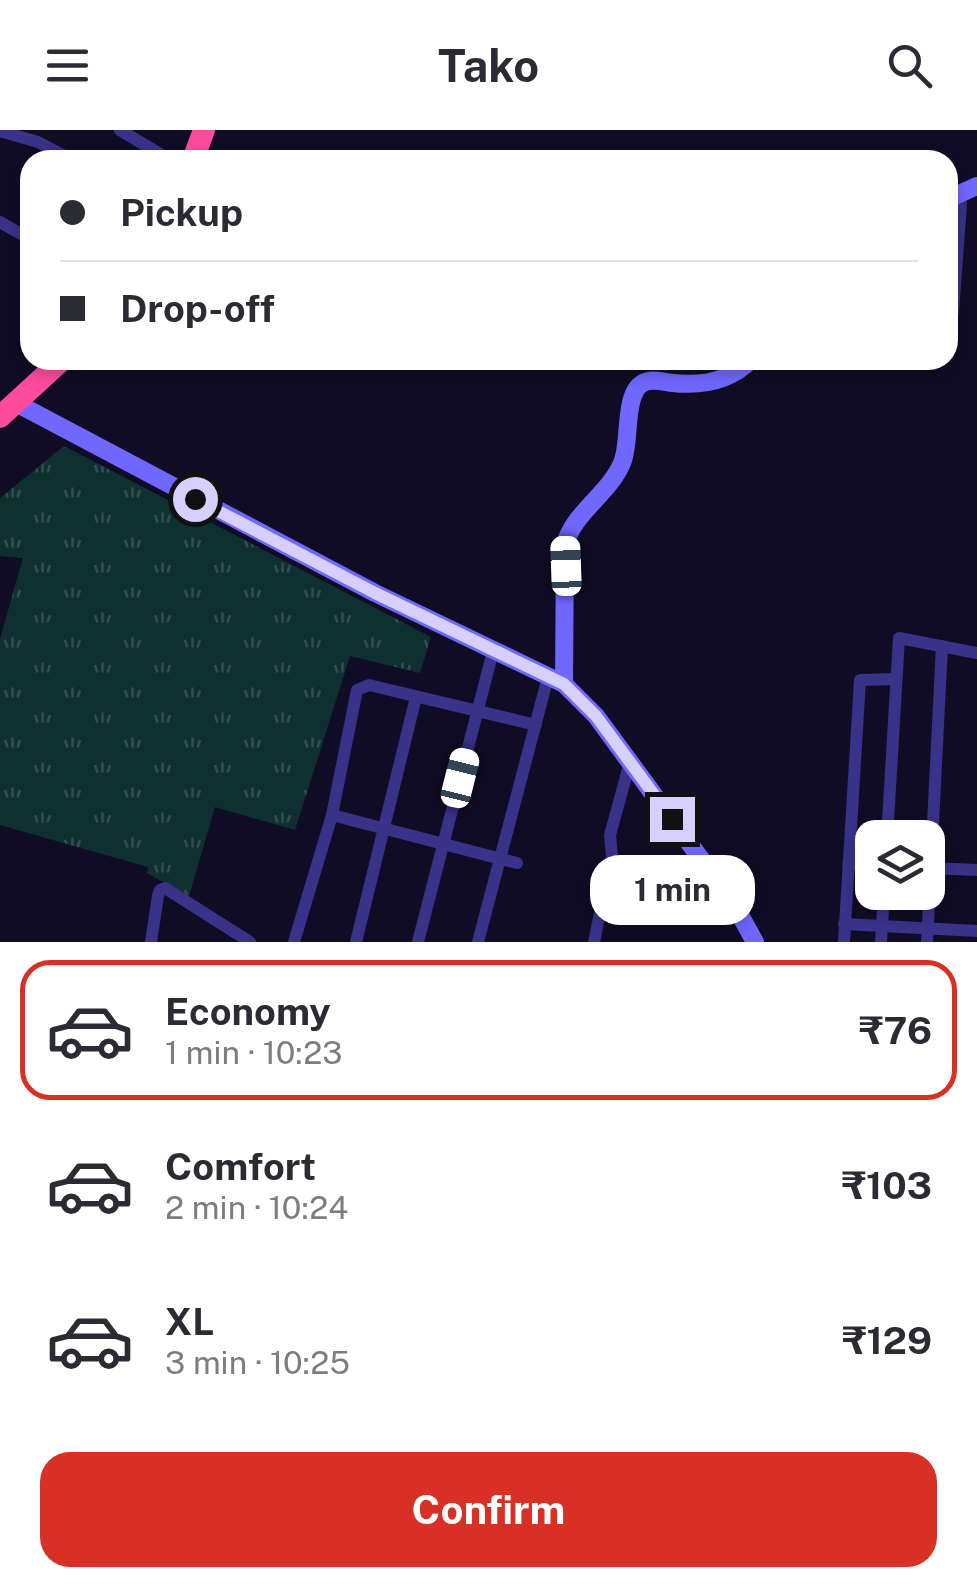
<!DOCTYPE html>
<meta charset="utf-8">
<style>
:root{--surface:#fff;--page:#f2f2f3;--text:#2b2b33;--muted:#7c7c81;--line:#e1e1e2;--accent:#d93025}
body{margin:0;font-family:"Public Sans",sans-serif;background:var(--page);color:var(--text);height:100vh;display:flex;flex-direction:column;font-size:38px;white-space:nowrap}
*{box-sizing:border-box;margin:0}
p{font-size:32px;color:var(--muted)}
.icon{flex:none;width:55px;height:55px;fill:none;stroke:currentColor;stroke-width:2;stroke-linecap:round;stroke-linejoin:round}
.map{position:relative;height:812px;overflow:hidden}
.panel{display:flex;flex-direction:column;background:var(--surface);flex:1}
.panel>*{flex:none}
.banner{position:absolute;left:20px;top:20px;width:938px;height:220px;border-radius:30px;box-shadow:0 5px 15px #0003;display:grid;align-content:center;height:220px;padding:0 40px;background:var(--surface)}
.buttons{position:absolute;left:855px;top:690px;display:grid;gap:20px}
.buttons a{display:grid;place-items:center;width:90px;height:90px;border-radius:20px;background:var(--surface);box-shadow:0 5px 15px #0003;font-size:50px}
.end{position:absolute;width:45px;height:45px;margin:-22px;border:12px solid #d7d0ff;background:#111;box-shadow:0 0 0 5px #111}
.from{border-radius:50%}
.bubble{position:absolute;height:70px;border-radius:30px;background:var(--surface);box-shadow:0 5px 15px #0003;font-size:32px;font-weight:700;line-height:70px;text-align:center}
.car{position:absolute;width:30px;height:60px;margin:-30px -15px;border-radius:12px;box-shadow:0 0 8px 2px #0007;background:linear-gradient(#fff 24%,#345 0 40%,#fff 0 76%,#345 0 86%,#fff 0)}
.banner b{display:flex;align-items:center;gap:35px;height:95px;font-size:38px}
.banner b+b{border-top:2px solid var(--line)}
.banner i{width:25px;height:25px;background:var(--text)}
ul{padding:18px 0 0;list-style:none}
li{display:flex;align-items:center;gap:30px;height:140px;margin:0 20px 15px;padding:0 20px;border:5px solid transparent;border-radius:30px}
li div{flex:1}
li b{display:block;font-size:38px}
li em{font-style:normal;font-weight:700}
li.on{border-color:var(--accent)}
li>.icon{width:90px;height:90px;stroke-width:1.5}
.primary-button{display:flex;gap:20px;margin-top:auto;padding:20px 40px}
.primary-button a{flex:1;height:115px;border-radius:30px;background:var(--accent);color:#fff;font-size:40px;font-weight:700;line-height:115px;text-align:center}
header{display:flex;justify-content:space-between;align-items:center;height:130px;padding:0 40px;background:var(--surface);font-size:45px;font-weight:700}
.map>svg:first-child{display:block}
.grass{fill:url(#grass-tufts)}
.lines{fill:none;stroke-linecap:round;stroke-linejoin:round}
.street{stroke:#383289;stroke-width:12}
.secondary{stroke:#7067ff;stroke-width:18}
.highway{stroke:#ff4b9c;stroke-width:22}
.route{stroke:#d7d0ff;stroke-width:12}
</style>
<header><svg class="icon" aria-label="menu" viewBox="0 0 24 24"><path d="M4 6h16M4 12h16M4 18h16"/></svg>Tako<svg class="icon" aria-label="search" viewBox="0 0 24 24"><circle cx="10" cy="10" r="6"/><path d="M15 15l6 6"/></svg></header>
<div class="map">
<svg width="977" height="812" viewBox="0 0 977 812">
<defs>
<pattern id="grass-tufts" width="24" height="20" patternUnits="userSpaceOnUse" patternTransform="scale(2.5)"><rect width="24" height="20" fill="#0f3030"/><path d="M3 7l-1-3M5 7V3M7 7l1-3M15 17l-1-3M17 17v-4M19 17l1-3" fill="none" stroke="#314d4f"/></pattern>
</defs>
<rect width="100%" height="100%" fill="#110c25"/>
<!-- grass -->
<path class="grass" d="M64,316l367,191 -11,36 -70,-17 -55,174 -80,-23 -26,89 -42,-23 1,-6 -148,-42v-186l23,-81 -23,-2v-58z"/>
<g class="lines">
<!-- street -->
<g class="street">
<path d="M120,0l50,30"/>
<path d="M0,1l38,11 34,18"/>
<path d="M27,50l3,2"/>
<path d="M0,92l30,17"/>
<path d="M953,182l8,-108 -2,-11"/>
<path d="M332,685l185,48"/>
<path d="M887,708l12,-200 78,15"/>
<path d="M848,734l24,1"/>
<path d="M928,738l49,2"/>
<path d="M604,764l36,-5"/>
<path d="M844,794l133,7"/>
<path d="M151,812l7,-46 2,-6 5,-2 85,54"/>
<path d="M294,812l38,-127 25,-125 12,-5 167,40"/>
<path d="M356,812l60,-245"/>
<path d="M418,812l75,-291"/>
<path d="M478,812l70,-265"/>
<path d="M594,812l18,-85 -2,-22 20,-73"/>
<path d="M844,812l16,-262 36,-1"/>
<path d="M881,812l3,-50"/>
<path d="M927,812l15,-296"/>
</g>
<!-- secondary -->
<g class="secondary">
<path d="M948,69l29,-13"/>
<path d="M16,273l359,190 189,91 32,32 138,188 21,38"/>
<path d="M564,554l1,-140c10,-33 44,-50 57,-81 9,-19 1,-70 21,-80 8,-5 21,-1 30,0 28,3 57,-2 78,-23"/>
</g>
<!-- highway -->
<g class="highway">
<path d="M193,30l11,-30"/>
<path d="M0,287l62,-57"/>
</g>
</g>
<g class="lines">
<!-- route -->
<path class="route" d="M195,369l180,94 189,91 32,32 76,103"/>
</g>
</svg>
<div class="buttons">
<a><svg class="icon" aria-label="layers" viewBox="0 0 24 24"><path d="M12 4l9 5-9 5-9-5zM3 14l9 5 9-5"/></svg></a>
</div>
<i class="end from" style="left:195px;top:369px"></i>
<i class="end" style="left:672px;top:689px"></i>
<div class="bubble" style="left:590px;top:725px;width:165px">1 min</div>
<i class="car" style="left:566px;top:436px;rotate:358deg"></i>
<i class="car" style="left:460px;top:648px;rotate:14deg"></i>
<div class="banner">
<b><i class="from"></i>Pickup</b>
<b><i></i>Drop-off</b>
</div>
</div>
<section class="panel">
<ul>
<li class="on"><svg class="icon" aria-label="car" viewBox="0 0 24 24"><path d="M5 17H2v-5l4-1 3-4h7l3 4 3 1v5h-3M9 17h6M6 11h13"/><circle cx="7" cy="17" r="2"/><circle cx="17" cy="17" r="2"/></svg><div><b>Economy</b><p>1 min · 10:23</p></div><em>₹76</em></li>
<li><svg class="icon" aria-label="car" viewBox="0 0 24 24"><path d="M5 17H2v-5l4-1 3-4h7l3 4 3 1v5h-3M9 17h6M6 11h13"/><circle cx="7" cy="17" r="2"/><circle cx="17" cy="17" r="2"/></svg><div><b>Comfort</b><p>2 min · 10:24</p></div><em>₹103</em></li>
<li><svg class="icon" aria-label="car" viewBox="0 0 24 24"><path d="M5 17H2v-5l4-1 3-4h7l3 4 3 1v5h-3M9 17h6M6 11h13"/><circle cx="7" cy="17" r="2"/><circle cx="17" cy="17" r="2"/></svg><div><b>XL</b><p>3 min · 10:25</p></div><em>₹129</em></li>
</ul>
<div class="primary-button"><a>Confirm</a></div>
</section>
